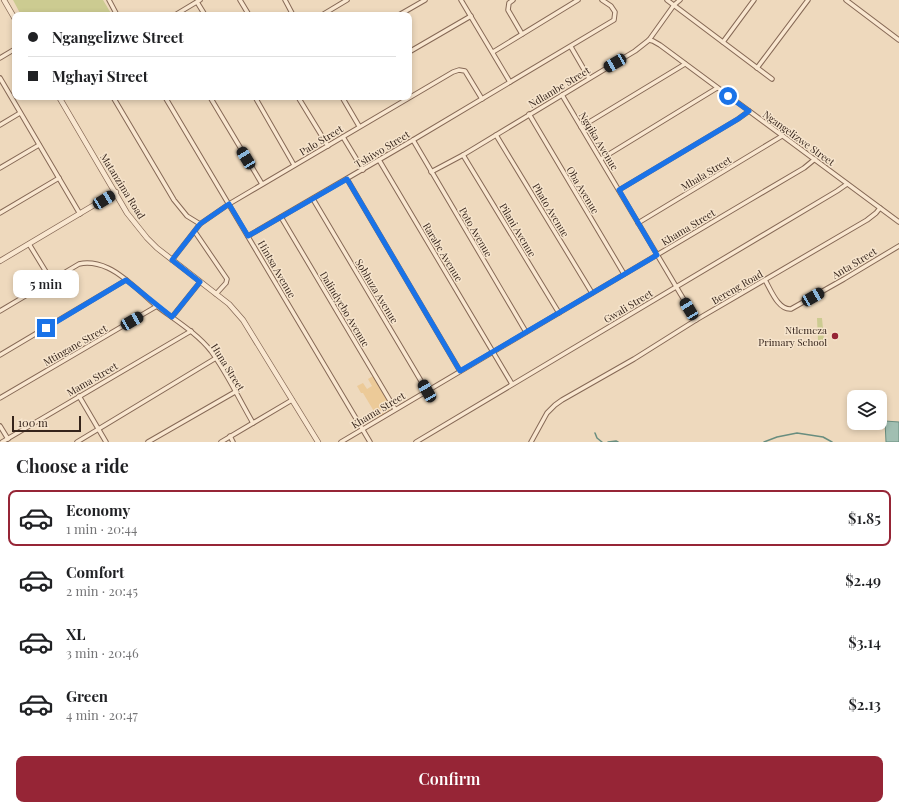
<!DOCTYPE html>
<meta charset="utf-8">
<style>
:root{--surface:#fff;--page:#f2f2f2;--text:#202124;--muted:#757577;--line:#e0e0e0;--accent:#962536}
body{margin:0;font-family:"Playfair Display",serif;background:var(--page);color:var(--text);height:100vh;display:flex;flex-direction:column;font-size:15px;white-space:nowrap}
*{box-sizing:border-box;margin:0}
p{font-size:13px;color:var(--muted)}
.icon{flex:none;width:22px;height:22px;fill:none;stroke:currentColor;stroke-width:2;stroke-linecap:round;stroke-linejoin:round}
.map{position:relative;height:442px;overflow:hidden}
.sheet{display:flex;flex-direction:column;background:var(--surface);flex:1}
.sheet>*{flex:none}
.guide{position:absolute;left:12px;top:12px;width:400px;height:88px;border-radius:8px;box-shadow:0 2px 6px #0003;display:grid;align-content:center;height:88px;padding:0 16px;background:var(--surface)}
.fabs{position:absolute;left:847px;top:390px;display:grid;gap:8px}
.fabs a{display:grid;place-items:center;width:40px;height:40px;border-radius:8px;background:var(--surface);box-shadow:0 2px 6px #0003;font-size:20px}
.scale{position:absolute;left:12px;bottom:10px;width:69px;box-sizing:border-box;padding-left:4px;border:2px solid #35241b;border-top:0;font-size:11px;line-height:14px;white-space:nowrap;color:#35241b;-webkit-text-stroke:3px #f6e4cc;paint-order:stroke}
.end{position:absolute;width:18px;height:18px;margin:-9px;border:5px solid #1a73e8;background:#fff;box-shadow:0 0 0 2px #fff}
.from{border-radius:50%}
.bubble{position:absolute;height:28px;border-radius:8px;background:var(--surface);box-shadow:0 2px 6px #0003;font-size:13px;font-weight:600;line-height:28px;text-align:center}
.car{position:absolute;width:12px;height:24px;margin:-12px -6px;border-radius:5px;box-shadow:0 0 3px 1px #0007;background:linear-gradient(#222 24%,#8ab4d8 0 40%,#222 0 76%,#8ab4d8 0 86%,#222 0)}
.guide b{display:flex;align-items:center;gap:14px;height:38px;font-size:15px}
.guide b+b{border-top:1px solid var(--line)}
.guide i{width:10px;height:10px;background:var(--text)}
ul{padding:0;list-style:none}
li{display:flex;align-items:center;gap:12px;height:56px;margin:0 8px 6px;padding:0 8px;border:2px solid transparent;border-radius:8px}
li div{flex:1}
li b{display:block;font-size:15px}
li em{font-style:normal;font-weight:600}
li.on{border-color:var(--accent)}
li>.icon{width:36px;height:36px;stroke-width:1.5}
h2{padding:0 16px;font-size:18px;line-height:48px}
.cta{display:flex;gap:8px;margin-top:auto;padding:8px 16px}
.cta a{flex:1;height:46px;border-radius:8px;background:var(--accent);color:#fff;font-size:16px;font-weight:600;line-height:46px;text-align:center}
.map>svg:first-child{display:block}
.green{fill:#cccb91}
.sand{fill:#ecca98}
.water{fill:#a1bfb2;stroke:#688d7f}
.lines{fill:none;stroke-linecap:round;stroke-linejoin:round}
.stream{stroke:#688d7f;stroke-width:1.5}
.minor-casing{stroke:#866956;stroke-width:5.5}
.tertiary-casing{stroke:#866956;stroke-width:6}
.minor{stroke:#f9e7d0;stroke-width:3.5}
.tertiary{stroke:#f9e7d0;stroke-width:4.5}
.route{stroke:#1a73e8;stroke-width:5}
.poi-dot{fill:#962536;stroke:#f6e4cc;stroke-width:1.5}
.labels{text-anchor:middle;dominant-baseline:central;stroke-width:3;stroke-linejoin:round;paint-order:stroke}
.street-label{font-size:10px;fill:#35241b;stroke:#f6e4cc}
.poi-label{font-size:10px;fill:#35241b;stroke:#f6e4cc;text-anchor:end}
</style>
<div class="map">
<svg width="899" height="442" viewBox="0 0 899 442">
<rect width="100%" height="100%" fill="#eed9bd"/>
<!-- green -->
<g class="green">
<path d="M13,0h90l9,15h-91z"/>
<path d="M817,318h5l2,22h-6z"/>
</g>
<!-- sand -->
<path class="sand" d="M373,376c5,9 19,26 17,34l-12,8 -15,-25h-2l-4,-7 6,-3 4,6 5,-3 -4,-7z"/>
<!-- water -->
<path class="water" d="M885,421l14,1v20h-13z"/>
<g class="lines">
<!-- stream -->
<g class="stream">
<path d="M595,433l2,5 5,4"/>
<path d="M608,442l8,-1 2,1"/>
<path d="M764,442l13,-5 20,-4 26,4 9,5"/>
</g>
<defs>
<g id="minor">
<path d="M109,0l8,15"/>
<path d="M240,0l9,15"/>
<path d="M285,0l8,15"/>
<path d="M461,0l49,82"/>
<path d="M513,0l-4,3 -1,7 14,24"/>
<path d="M667,0l105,79"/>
<path d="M846,0l53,40"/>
<path d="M197,2l8,13"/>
<path d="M175,15l25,-15"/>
<path d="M322,15l25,-15"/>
<path d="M399,15l26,-15"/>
<path d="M649,40l4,1 7,4 239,177"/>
<path d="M723,42l31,-42"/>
<path d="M571,47l18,31"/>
<path d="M409,52l62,-36"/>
<path d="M493,52l85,-52"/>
<path d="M0,58l15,-9"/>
<path d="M757,68l51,-68"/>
<path d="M0,78l80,136"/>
<path d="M562,95l134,225"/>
<path d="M113,97l61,103 13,16 13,8"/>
<path d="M165,97l205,345"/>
<path d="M210,97l52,87"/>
<path d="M255,97l39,68"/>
<path d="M298,97l30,49"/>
<path d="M342,97l17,29"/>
<path d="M529,114l95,160"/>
<path d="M0,125l20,-12"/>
<path d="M581,127l104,-63"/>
<path d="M496,135l96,158"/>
<path d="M343,137l20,33"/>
<path d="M413,140l113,192"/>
<path d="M463,155l96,158"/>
<path d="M601,159l116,-71"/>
<path d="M379,160l133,224"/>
<path d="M0,168l39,-23"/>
<path d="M431,172l32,-17 172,-104 14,-11 25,-35 6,-5"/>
<path d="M347,179l113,192"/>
<path d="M619,190l119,-71 11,-8"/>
<path d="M313,199l114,192"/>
<path d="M0,213l59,-35"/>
<path d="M281,217l114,192"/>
<path d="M638,223l144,-87"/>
<path d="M195,232l32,47 -1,4 -10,11"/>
<path d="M248,236l165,-96 201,-120 1,-8 -4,-6 -9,-6"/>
<path d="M29,244l22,36"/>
<path d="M172,260l28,-36 29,-20 224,-132 6,-2 6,1 17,28"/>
<path d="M765,280c6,10 13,30 26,29l53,-30 55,-33"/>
<path d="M0,311l79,-47c9,-2 20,0 29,4 14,6 34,25 46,36 19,15 42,28 57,47 16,22 28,48 42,72"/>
<path d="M172,317l28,-35"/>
<path d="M0,355l126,-75"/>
<path d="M79,396l27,46"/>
<path d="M0,398l157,-92"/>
<path d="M0,426l8,13"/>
<path d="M230,436l3,6"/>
<path d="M2,442l189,-111"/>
<path d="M77,442l139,-84"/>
<path d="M148,442l87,-50"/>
<path d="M221,442l71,-42"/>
<path d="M341,442l407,-241 56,-33 11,-9"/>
<path d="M416,442l421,-251 10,-7"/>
<path d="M531,442l16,-29 8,-8 7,-5 72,-41 62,-39 171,-100 9,-7 4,-5"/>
</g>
<g id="tertiary">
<path d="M4,0l11,19"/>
<path d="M59,97l68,116 20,25 10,10 72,56 14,16 75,122"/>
<path d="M0,261l116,-69"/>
</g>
</defs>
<!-- minor casing -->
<use href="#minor" class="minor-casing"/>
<!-- tertiary casing -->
<use href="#tertiary" class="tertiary-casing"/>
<!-- minor -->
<use href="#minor" class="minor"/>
<!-- tertiary -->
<use href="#tertiary" class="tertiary"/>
</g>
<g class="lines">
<!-- route -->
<path class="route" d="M46,328l80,-48 46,37 28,-35 -28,-22 28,-36 29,-20 19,32 99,-57 113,192 197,-116 -38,-65 119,-71 11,-8 -21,-15"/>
</g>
<!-- markers -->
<circle class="poi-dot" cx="835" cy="336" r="4"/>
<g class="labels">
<!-- street labels -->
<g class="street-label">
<text transform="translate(559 87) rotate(-31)">Ndlambe Street</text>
<text transform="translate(799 138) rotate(36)">Ngangelizwe Street</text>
<text transform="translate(321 140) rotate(-31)">Palo Street</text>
<text transform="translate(599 141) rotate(59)">Ngqika Avenue</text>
<text transform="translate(382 149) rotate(-31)">Tshiwo Street</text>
<text transform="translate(706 173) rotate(-31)">Mhala Street</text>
<text transform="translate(123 186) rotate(58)">Matanzima Road</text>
<text transform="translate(583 190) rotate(59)">Oba Avenue</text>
<text transform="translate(551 210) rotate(59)">Phato Avenue</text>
<text transform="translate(688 227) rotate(-31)">Khama Street</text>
<text transform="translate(518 230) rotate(59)">Pilani Avenue</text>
<text transform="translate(476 232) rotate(60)">Poto Avenue</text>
<text transform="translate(443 252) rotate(59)">Rarabe Avenue</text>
<text transform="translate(854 263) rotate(-31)">Anta Street</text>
<text transform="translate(277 269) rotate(60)">Hintsa Avenue</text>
<text transform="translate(737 287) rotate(-30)">Bereng Road</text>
<text transform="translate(377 291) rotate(59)">Sobhuza Avenue</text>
<text transform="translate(628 306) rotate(-31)">Gwali Street</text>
<text transform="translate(345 309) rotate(59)">Dalindyebo Avenue</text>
<text transform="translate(75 345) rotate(-30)">Mtingane Street</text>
<text transform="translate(228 367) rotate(58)">Huna Street</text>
<text transform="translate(92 379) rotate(-30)">Mama Street</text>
<text transform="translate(378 410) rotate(-31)">Khama Street</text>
</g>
<!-- poi labels -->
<g class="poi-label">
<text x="827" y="330">Ntlemeza<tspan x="827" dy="12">Primary School</tspan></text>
</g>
</g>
</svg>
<div class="fabs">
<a><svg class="icon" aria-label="layers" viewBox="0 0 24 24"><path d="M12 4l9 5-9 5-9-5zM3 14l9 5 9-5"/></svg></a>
</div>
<div class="scale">100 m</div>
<i class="end from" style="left:728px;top:96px"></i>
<i class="end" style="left:46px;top:328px"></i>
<div class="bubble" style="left:13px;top:270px;width:66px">5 min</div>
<i class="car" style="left:615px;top:63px;rotate:240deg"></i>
<i class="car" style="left:246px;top:158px;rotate:329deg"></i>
<i class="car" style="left:104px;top:200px;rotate:59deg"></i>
<i class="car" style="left:813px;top:297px;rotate:60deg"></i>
<i class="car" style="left:689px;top:309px;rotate:329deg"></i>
<i class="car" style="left:132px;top:321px;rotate:60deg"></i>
<i class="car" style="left:427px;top:391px;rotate:330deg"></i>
<div class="guide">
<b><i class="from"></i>Ngangelizwe Street</b>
<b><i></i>Mghayi Street</b>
</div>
</div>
<section class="sheet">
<h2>Choose a ride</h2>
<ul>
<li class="on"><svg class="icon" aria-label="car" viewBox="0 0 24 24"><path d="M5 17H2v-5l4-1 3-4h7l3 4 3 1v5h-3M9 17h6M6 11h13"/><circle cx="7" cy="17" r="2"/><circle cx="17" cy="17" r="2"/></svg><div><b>Economy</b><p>1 min · 20:44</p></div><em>$1.85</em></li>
<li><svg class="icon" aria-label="car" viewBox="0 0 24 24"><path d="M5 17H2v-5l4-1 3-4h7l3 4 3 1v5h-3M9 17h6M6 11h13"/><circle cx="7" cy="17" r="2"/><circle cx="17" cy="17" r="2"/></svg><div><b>Comfort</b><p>2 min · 20:45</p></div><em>$2.49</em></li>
<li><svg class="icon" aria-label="car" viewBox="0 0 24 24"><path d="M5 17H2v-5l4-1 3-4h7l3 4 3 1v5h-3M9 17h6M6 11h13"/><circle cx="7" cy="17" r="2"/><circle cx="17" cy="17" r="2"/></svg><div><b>XL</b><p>3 min · 20:46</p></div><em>$3.14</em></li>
<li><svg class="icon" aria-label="car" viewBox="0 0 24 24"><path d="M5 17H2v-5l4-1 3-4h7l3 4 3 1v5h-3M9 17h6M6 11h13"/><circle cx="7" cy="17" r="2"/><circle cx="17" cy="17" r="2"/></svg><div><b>Green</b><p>4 min · 20:47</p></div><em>$2.13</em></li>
</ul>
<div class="cta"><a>Confirm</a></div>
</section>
